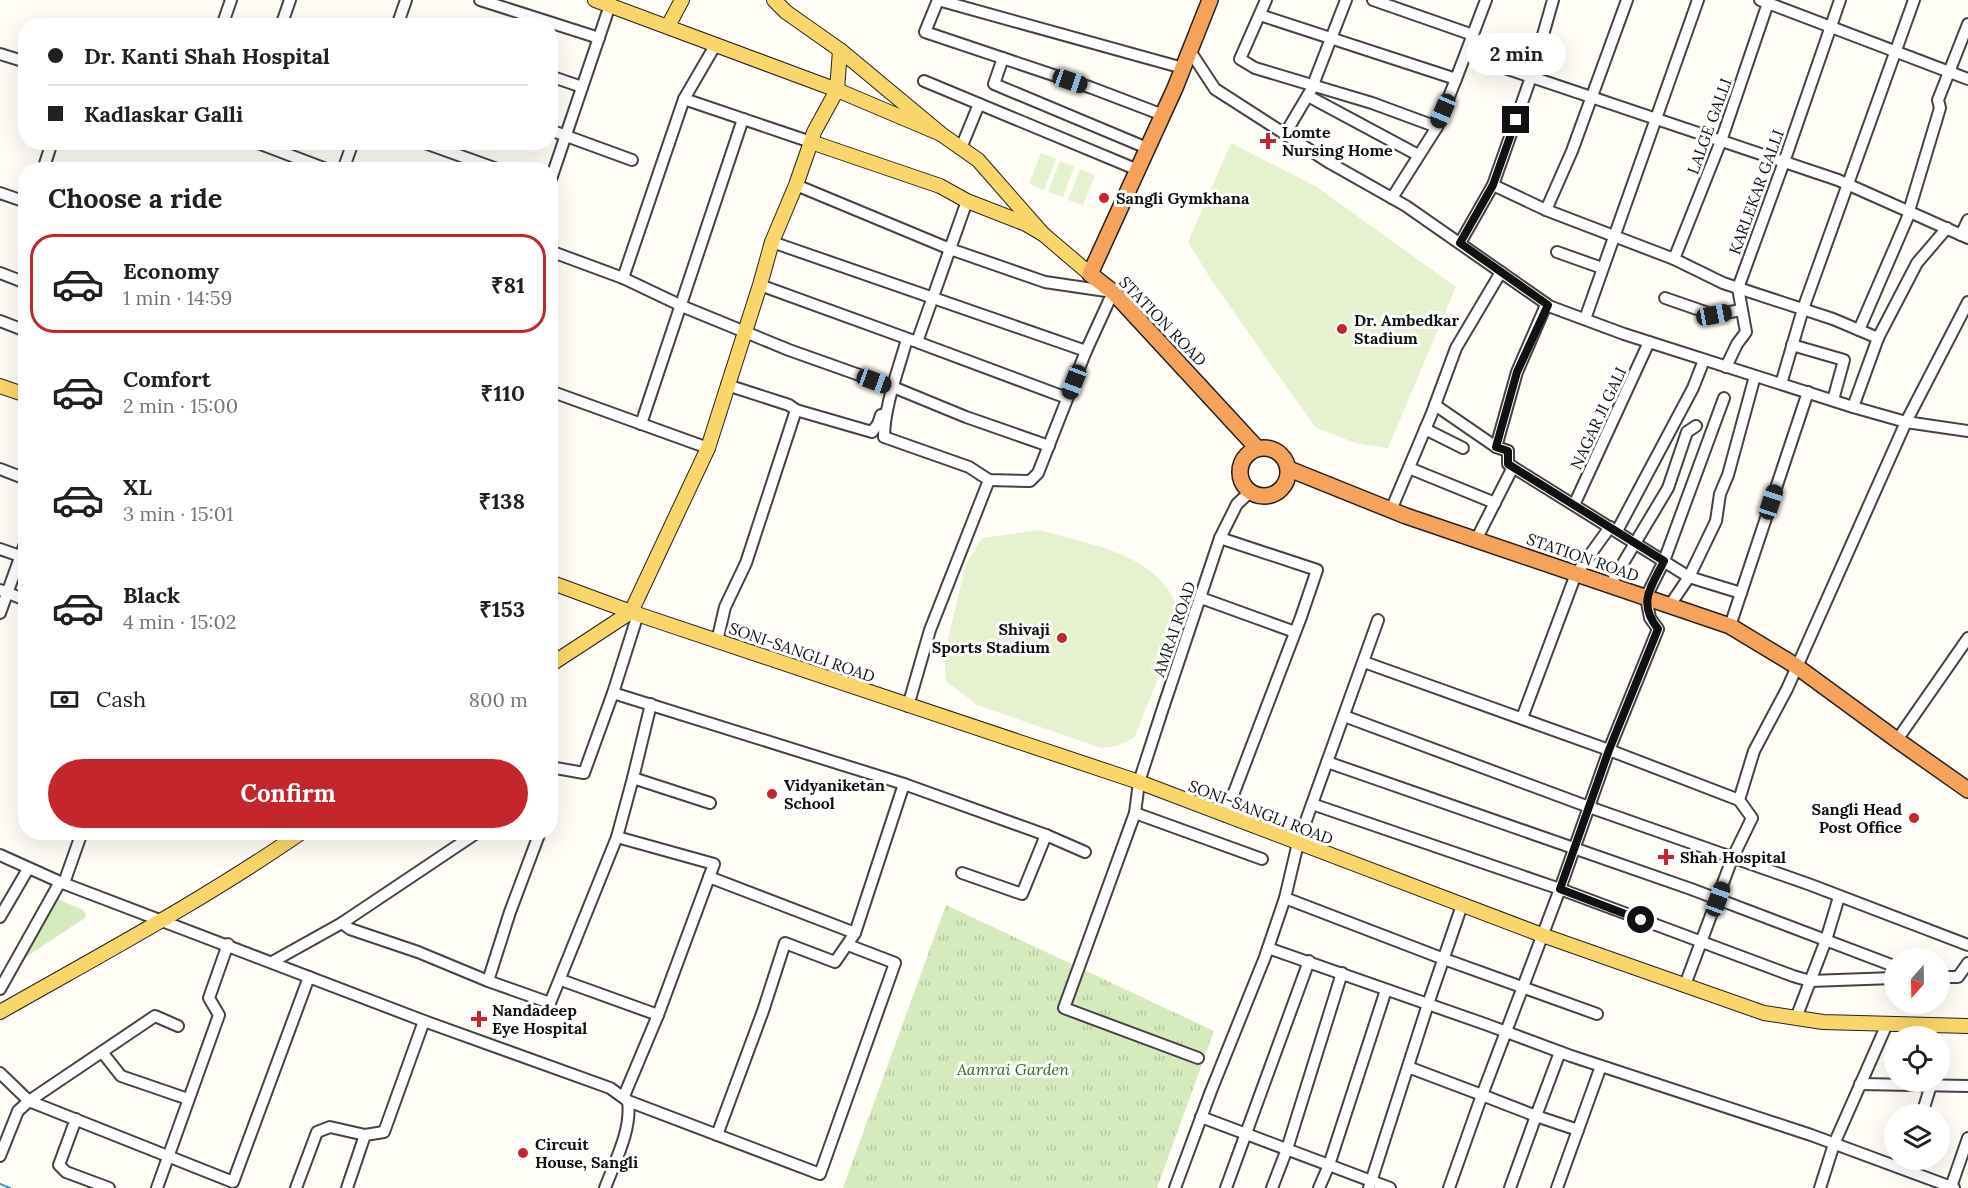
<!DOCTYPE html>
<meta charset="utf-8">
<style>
:root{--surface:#fff;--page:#f2f2f2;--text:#202124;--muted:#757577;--line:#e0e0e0;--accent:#c4262e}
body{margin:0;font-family:Lora,serif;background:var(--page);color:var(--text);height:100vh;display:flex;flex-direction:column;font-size:22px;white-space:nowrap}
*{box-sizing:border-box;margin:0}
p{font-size:20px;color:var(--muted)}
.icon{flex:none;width:33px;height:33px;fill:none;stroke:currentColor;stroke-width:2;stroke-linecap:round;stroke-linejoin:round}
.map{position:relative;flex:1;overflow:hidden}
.drawer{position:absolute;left:18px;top:162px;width:540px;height:678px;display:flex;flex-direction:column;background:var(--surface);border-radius:24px;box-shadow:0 6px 24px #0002}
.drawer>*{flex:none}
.guide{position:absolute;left:18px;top:18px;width:540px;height:132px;border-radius:24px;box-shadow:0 6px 24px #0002;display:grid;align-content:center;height:132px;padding:0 30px;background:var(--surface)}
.needle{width:39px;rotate:200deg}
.fabs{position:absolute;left:1884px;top:948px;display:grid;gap:12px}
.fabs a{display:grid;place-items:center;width:66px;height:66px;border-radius:50%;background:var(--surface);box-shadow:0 6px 24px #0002;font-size:30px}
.end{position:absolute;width:27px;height:27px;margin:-14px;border:8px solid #111;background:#fff;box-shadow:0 0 0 3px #fff}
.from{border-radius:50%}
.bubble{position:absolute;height:42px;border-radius:21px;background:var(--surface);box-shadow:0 6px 24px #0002;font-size:20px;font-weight:800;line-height:42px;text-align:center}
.car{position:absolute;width:18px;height:36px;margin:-18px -9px;border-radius:8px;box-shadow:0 0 4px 2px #0007;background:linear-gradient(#222 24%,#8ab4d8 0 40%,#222 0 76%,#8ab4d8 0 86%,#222 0)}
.guide b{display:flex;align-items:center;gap:21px;height:57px;font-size:22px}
.guide b+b{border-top:2px solid var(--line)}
.guide i{width:15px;height:15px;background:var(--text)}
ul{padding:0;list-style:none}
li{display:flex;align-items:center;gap:18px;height:99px;margin:0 12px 9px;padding:0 18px;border:3px solid transparent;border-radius:24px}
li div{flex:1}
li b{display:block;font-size:22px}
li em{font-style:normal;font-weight:800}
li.on{border-color:var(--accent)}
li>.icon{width:54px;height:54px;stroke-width:1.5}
h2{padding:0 30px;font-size:27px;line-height:72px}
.pay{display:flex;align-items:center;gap:15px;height:66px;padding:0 30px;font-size:22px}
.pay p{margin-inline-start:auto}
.cta{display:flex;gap:12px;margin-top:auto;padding:12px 30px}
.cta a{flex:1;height:69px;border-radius:36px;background:var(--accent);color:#fff;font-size:24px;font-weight:800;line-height:69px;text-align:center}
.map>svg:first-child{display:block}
.grass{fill:#d5ebbd}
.park{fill:url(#park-tufts)}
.pitch{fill:#e6f2cf}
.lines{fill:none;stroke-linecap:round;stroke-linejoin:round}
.stream{stroke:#3f96cf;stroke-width:2}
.minor-casing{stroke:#444;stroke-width:14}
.major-casing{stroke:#222;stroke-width:16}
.highway-casing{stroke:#222;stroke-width:18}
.minor{stroke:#fff;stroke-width:10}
.major{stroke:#f9d66b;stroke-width:14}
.highway{stroke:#f5a25d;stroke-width:15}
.route{stroke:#111;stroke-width:8}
.poi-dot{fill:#c4262e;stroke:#fff;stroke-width:2}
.labels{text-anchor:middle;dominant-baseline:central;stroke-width:6;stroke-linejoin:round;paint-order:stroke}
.street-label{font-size:16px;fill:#111;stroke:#fff}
.poi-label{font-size:16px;font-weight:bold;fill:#111;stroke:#fff;text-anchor:start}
.park-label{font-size:16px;font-style:italic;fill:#2f6b1f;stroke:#fff}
</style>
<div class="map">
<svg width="1968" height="1188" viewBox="0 0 1968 1188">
<defs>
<pattern id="park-tufts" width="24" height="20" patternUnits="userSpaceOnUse" patternTransform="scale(1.5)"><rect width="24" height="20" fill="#d5ebbd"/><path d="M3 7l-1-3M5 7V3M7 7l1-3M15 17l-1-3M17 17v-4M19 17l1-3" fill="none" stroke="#b6c8a1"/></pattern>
</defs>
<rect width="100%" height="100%" fill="#fffdf5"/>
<!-- grass -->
<path class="grass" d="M55,898l28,12 3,4 -1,4 -70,46z"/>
<!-- park -->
<path class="park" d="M946,905l268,126 -57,157h-314z"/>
<!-- pitch -->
<g class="pitch">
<path d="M1231,143l86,44 139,100 -68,161 -33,-5 -40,-16 -103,-146 -24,-39z"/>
<path d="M1041,153l15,6 -12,31 -15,-6z"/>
<path d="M1060,161l14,6 -11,30 -15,-5z"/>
<path d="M1080,169l15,6 -12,30 -15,-5z"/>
<path d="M1040,530c43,13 106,21 131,64 5,8 8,17 11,26l-48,118 -18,8 -15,2 -124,-43 -31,-24 -2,-25 22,-92 16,-26z"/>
</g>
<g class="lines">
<!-- stream -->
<path class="stream" d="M0,1184l10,4"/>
<defs>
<g id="minor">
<path d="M480,0l119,38"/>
<path d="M1266,0l-26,59 15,9 117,35 65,24"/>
<path d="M1373,0l100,35"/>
<path d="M1760,0l208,79"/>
<path d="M1260,15l196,64 30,-79"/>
<path d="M222,26l9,-26"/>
<path d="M281,26l9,-26"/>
<path d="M397,26l9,-26"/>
<path d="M1190,51l25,38 115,74 76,43 142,99h-2l78,29 229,73 53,15 62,9"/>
<path d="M0,54l26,8"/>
<path d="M1466,55l372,125 130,58"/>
<path d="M1003,58l-9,26 153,64"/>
<path d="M550,76l32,11"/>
<path d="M924,81l214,89"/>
<path d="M1308,96l110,59"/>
<path d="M684,99l127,43"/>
<path d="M1163,115l-71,-27 -167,-56 13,-32 245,68"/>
<path d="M550,130l82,30"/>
<path d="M1285,134l26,-44 35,-90"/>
<path d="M255,142l74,28"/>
<path d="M422,142l78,28"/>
<path d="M961,148l18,-44"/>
<path d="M43,170l9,-28"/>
<path d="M343,170l10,-28"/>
<path d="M550,182l60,-177"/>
<path d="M796,185l154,64 95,33 68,10 -27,59 -48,122 -8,8 -41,-1 -20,-13 -85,-30c0,-30 15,-69 23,-98"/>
<path d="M1493,185l53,25 128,49 49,24 110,36 45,19"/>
<path d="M0,193l26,9"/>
<path d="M1392,198l45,-71 19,-48"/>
<path d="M967,201l-50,141 150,56"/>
<path d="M1546,210l26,-59 55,-151"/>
<path d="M1909,211l31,-103 -2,-8 30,-76"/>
<path d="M1961,235l7,-15"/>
<path d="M772,242l314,109"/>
<path d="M1460,243l33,-58 38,-108 22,-77"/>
<path d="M550,251l73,27 61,29 105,43 104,37 73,30 83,29"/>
<path d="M1557,252l45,16"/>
<path d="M1674,259l47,-118 48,-141"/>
<path d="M0,273l26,10"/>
<path d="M623,278l61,-179 32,-55"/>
<path d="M760,285l154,56"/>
<path d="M1665,298l49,17 27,-5"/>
<path d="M1585,319l113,-319"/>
<path d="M0,321l26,10"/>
<path d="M1859,330l51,-118"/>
<path d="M1792,345l52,15 -11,40"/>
<path d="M1726,367l11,-23 9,-12 -8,-44 46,-126 56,-162"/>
<path d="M1781,384l22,-75 111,-309"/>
<path d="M727,385l62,20 7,5 76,22 6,-8 3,-9"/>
<path d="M550,391l158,57"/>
<path d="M1724,398l-60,163 -18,36 4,21 8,11 -49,121 130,50"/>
<path d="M1435,405l61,42 12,4v13l181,113 52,16"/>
<path d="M1853,407l25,-69 39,-75 30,-35"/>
<path d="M641,424l102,-305"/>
<path d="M1425,429l38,19"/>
<path d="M1496,447l21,-75 29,-67"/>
<path d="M1409,468l86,35"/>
<path d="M0,469l26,10"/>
<path d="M1574,505l75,-163"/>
<path d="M1391,510l41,-97 24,-65 45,-76"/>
<path d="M1617,531l76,-143 11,-28"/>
<path d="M1220,538l97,32 -16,47 -76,199"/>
<path d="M1476,540l37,-73"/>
<path d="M0,549l20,7"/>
<path d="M1610,585l58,-97 19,-56 9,-6"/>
<path d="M0,590l26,10"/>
<path d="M1201,598l94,34"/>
<path d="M1670,605l19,-28 27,-56 4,-27 8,-19 27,-99"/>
<path d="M0,613l26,-72"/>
<path d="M1730,626l78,-234"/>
<path d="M717,641l8,-34 21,-44 50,-153"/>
<path d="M1364,662l245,88 -49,139 233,87 17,5 84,-3"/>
<path d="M613,693l25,-79"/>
<path d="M908,706l22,-76 59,-150"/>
<path d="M1344,716l245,91 222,78 157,60"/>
<path d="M1522,718l54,-144 34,-47"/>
<path d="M1897,740l71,-102"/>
<path d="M1327,762l364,127 203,77"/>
<path d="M550,767l34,6 29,-80 291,91 142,51 39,17"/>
<path d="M633,778l18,-74"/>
<path d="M1312,804l248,85 -78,206 54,21 -26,72"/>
<path d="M1135,813l127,46"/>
<path d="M0,855l60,27 364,139 186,67 18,13 192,73 75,-211 -47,-18"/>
<path d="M962,873l60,21 24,-59"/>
<path d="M709,877l146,56"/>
<path d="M64,883l18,-51"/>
<path d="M1285,898l159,61 153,55"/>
<path d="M0,917l28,-48"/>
<path d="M342,923l8,6 68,23 70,29 62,22 67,-166"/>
<path d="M1268,948l217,76 86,32 240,79 143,53"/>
<path d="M272,962l70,-39 136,-91"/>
<path d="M1940,977h18l10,-14"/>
<path d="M561,980l97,35"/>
<path d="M488,981l22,-69 30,-80"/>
<path d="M1685,985l47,-126 20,-41 -13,-18 15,-49 33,-62 119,-267 62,-120"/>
<path d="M0,989l60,-107"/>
<path d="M1796,1018l30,-78 13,-43"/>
<path d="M102,1052l19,24 67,23"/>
<path d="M1560,1052l-24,64 42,14"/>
<path d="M1198,1058l-134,-50 71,-195 4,-31 23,-71 58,-173 17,-34 13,-12"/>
<path d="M1408,1067l74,28 -33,93"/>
<path d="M0,1073l29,28 204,81 76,-205"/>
<path d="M1860,1084l108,2"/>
<path d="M624,1096l34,-81 56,-151 -97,-27 16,-59 77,25"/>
<path d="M1922,1114l9,-29"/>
<path d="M1201,1117l189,71"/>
<path d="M76,1119l-17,46 7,7 43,16"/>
<path d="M717,1135l46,-124 22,-68 50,19 20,-29 49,-149"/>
<path d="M0,1156l18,-45 11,-10 126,-85 23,10"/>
<path d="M1951,1187l17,-49"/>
<path d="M157,1188l62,-173 -10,-17 19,-54"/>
<path d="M296,1188l21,-56 13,-5 35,8"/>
<path d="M347,1188l18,-53 19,-3 40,-111"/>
<path d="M605,1188c10,-27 27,-58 23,-87"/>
<path d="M1175,1188l36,-97 54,-134 20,-59 13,-55 80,-223"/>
<path d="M1226,1188l83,-227"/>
<path d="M1272,1188l15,-39 55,-176"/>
<path d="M1319,1188l10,-23 57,-175"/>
<path d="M1369,1188l59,-184 34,-99"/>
<path d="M1557,1188l44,-122"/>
<path d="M1820,1188l14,-44 53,-120"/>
</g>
<g id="major">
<path d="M595,0l242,90 104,44"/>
<path d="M774,0l12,12 54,38 -3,40 -23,42 -3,10 129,44 27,15 59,23 17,10"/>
<path d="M668,26l14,-26"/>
<path d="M840,50l101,84 37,26 65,74 47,40"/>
<path d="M0,386l26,9"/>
<path d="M550,582l81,30 508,170 403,153 222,78 59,9 145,4"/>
<path d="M550,665l81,-53 77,-164 52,-163 12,-43 24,-57 15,-43"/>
<path d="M0,1012c102,-58 205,-113 302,-180"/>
</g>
<g id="highway">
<path d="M1210,0l-35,88 -85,186 23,18 144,156"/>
<circle cx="1264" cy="472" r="24"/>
<path d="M1289,469l117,47 324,110 66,40 101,74 71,50"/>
</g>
</defs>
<!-- minor casing -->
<use href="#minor" class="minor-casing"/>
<!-- major casing -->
<use href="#major" class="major-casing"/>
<!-- highway casing -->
<use href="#highway" class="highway-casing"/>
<!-- minor -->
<use href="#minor" class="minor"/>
<!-- major -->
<use href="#major" class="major"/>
<!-- highway -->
<use href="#highway" class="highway"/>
</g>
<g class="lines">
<!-- route -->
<path class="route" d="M1516,120l-23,65 -33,58 88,62 -31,67 -21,75 12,4v13l156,97c-13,27 -27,41 -6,68l-49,121 -49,139 81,31"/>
</g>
<!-- markers -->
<g class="poi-dot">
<path d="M1265 132h6v6h6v6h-6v6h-6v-6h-6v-6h6z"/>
<circle cx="1104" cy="198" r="6"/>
<circle cx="1342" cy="329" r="6"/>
<circle cx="1062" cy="638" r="6"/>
<circle cx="772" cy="794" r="6"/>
<circle cx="1914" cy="818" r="6"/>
<path d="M1663 848h6v6h6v6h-6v6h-6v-6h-6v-6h6z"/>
<path d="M476 1010h6v6h6v6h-6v6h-6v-6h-6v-6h6z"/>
<circle cx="523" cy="1153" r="6"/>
</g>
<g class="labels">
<!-- street labels -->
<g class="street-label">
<text transform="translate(1709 126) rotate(-70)">LALGE GALLI</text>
<text transform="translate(1756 192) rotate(-70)">KARLEKAR GALLI</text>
<text transform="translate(1163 321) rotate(46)">STATION ROAD</text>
<text transform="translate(1598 418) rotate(-65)">NAGAR JI GALI</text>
<text transform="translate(1583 557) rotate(19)">STATION ROAD</text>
<text transform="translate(1174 629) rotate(-71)">AMRAI ROAD</text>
<text transform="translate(802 652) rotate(19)">SONI-SANGLI ROAD</text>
<text transform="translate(1261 812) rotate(21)">SONI-SANGLI ROAD</text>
</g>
<!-- poi labels -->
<g class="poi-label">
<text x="1282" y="132">Lomte<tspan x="1282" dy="18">Nursing Home</tspan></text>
<text x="1116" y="198">Sangli Gymkhana</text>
<text x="1354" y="320">Dr. Ambedkar<tspan x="1354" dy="18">Stadium</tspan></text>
<text x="1050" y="629" text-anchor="end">Shivaji<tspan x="1050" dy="18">Sports Stadium</tspan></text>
<text x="784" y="785">Vidyaniketan<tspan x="784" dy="18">School</tspan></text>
<text x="1902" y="809" text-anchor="end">Sangli Head<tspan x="1902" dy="18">Post Office</tspan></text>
<text x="1680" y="857">Shah Hospital</text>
<text x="492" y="1010">Nandadeep<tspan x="492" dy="18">Eye Hospital</tspan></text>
<text x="535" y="1144">Circuit<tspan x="535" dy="18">House, Sangli</tspan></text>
</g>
<!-- park labels -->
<g class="park-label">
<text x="1013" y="1069">Aamrai Garden</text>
</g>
</g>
</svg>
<div class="fabs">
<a><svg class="needle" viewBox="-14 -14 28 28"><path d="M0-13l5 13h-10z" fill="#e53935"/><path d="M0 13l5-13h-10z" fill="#757577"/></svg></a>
<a><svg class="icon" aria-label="locate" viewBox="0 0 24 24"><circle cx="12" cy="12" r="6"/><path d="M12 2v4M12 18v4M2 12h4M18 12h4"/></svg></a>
<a><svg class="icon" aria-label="layers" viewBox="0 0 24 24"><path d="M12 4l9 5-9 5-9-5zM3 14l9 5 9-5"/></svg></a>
</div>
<i class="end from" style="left:1641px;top:920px"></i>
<i class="end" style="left:1516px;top:120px"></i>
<div class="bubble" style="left:1467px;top:33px;width:99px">2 min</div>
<i class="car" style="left:1070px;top:81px;rotate:109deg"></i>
<i class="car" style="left:1443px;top:111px;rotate:203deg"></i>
<i class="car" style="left:1714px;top:315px;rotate:79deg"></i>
<i class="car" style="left:874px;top:381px;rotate:110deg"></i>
<i class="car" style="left:1074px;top:382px;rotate:201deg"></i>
<i class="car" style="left:1771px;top:502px;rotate:18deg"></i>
<i class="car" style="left:1718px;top:899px;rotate:20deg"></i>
<div class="guide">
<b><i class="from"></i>Dr. Kanti Shah Hospital</b>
<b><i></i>Kadlaskar Galli</b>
</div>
<section class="drawer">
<h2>Choose a ride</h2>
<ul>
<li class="on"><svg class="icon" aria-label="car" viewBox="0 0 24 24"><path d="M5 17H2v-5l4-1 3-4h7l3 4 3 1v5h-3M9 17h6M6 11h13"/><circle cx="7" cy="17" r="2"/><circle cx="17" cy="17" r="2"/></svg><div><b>Economy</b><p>1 min · 14:59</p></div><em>₹81</em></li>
<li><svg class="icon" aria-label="car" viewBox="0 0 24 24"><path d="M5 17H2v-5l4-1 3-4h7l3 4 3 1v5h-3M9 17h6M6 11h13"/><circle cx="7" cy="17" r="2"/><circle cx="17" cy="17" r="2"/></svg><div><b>Comfort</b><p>2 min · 15:00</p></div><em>₹110</em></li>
<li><svg class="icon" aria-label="car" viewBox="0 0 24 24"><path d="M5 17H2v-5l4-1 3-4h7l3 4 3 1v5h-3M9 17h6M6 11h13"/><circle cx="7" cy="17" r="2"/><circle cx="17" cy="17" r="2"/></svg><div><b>XL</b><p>3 min · 15:01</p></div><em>₹138</em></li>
<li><svg class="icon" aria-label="car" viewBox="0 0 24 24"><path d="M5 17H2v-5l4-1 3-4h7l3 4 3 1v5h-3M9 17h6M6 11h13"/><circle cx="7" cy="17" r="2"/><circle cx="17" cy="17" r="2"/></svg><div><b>Black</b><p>4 min · 15:02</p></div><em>₹153</em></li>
</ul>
<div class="pay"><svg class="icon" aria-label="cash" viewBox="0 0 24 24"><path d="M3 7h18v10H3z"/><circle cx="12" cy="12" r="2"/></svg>Cash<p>800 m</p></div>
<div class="cta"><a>Confirm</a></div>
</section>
</div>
